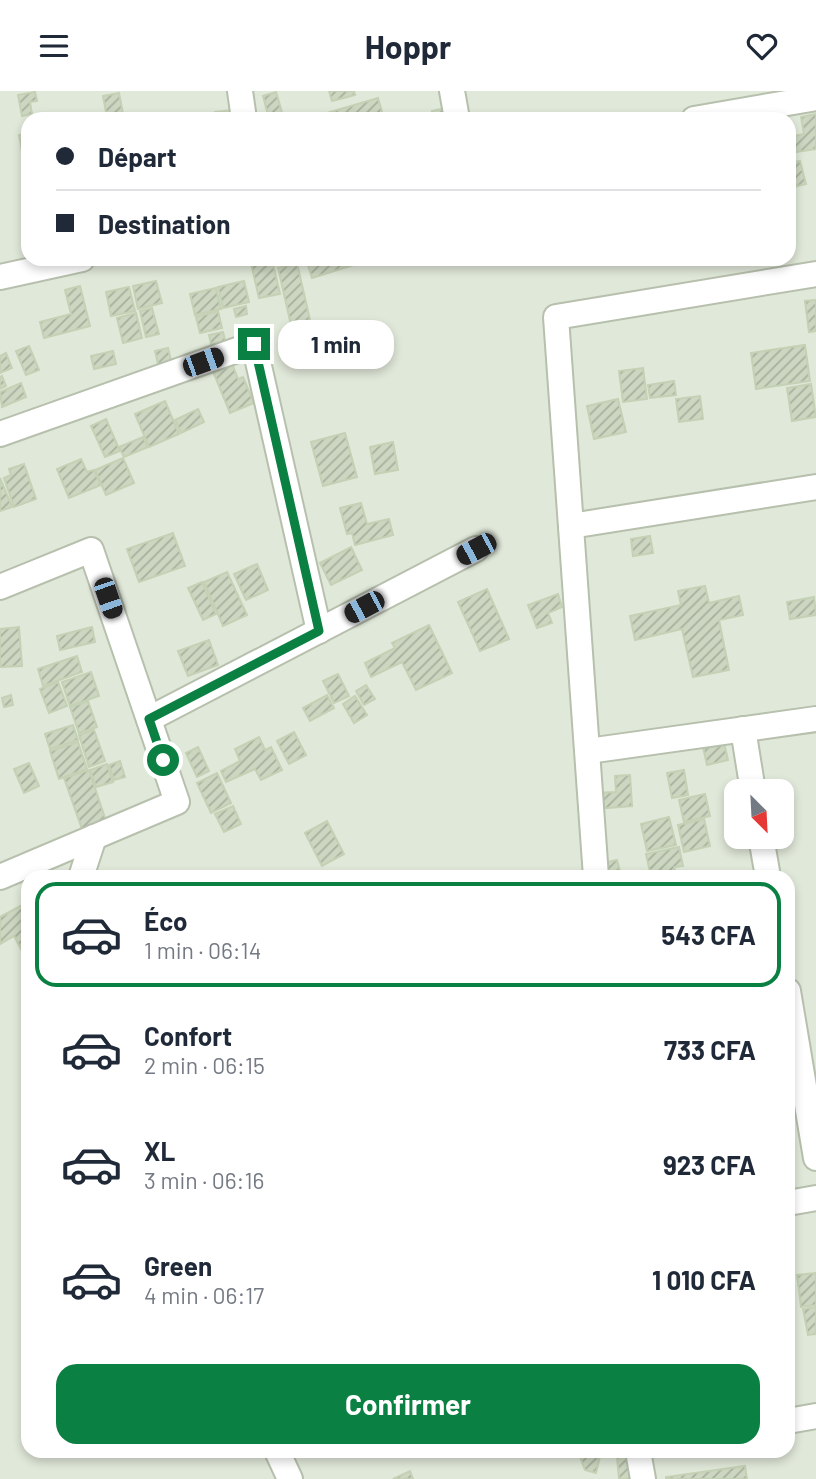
<!DOCTYPE html>
<html lang="fr">
<meta charset="utf-8">
<style>
:root{--surface:#fff;--page:#f2f2f3;--text:#1f2937;--muted:#747a83;--line:#e0e1e3;--accent:#0b8043}
body{margin:0;font-family:Barlow,sans-serif;background:var(--page);color:var(--text);height:100vh;display:flex;flex-direction:column;font-size:26px;white-space:nowrap}
*{box-sizing:border-box;margin:0}
p{font-size:23px;color:var(--muted)}
.icon{flex:none;width:38px;height:38px;fill:none;stroke:currentColor;stroke-width:2;stroke-linecap:round;stroke-linejoin:round}
.map{position:relative;flex:1;overflow:hidden}
.drawer{position:absolute;left:21px;top:779px;width:774px;height:588px;display:flex;flex-direction:column;background:var(--surface);border-radius:21px;box-shadow:0 4px 10px #0003}
.drawer>*{flex:none}
.guide{position:absolute;left:21px;top:21px;width:775px;height:154px;border-radius:21px;box-shadow:0 4px 10px #0003;display:grid;align-content:center;height:154px;padding:0 35px;background:var(--surface)}
.needle{width:46px;rotate:156deg}
.tools{position:absolute;left:724px;top:688px;display:grid;gap:14px}
.tools a{display:grid;place-items:center;width:70px;height:70px;border-radius:14px;background:var(--surface);box-shadow:0 4px 10px #0003;font-size:35px}
.end{position:absolute;width:32px;height:32px;margin:-16px;border:9px solid #0b8043;background:#fff;box-shadow:0 0 0 4px #fff}
.from{border-radius:50%}
.bubble{position:absolute;height:49px;border-radius:21px;background:var(--surface);box-shadow:0 4px 10px #0003;font-size:23px;font-weight:700;line-height:49px;text-align:center}
.car{position:absolute;width:21px;height:42px;margin:-21px -10px;border-radius:9px;box-shadow:0 0 5px 2px #0007;background:linear-gradient(#222 24%,#8ab4d8 0 40%,#222 0 76%,#8ab4d8 0 86%,#222 0)}
.guide b{display:flex;align-items:center;gap:24px;height:66px;font-size:26px}
.guide b+b{border-top:2px solid var(--line)}
.guide i{width:18px;height:18px;background:var(--text)}
ul{padding:12px 0 0;list-style:none}
li{display:flex;align-items:center;gap:21px;height:105px;margin:0 14px 10px;padding:0 21px;border:4px solid transparent;border-radius:21px}
li div{flex:1}
li b{display:block;font-size:26px}
li em{font-style:normal;font-weight:700}
li.on{border-color:var(--accent)}
li>.icon{width:63px;height:63px;stroke-width:1.5}
.primary-button{display:flex;gap:14px;margin-top:auto;padding:14px 35px}
.primary-button a{flex:1;height:80px;border-radius:21px;background:var(--accent);color:#fff;font-size:28px;font-weight:700;line-height:80px;text-align:center}
header{display:flex;justify-content:space-between;align-items:center;height:91px;padding:0 35px;background:var(--surface);font-size:32px;font-weight:700}
.map>svg:first-child{display:block}
.residential{fill:#e0e8d9;fill-rule:evenodd}
.building{fill:url(#building-hatch);stroke:#c4d1b4;stroke-width:2}
.lines{fill:none;stroke-linecap:round;stroke-linejoin:round}
.street-casing{stroke:#b7c0ad;stroke-width:28}
.street{stroke:#fff;stroke-width:24}
.route{stroke:#0b8043;stroke-width:9}
</style>
<header><svg class="icon" aria-label="menu" viewBox="0 0 24 24"><path d="M4 6h16M4 12h16M4 18h16"/></svg>Hoppr<svg class="icon" aria-label="heart" viewBox="0 0 24 24"><path d="M12 20l-8-8c-3-5 5-10 8-4 3-6 11-1 8 4z"/></svg></header>
<div class="map">
<svg width="816" height="1388" viewBox="0 0 816 1388">
<defs>
<pattern id="building-hatch" width="6" height="6" patternUnits="userSpaceOnUse" patternTransform="scale(1.75)"><rect width="6" height="6" fill="#ccd6c0"/><path d="M-1 1l2-2M0 6l6-6M5 7l2-2" fill="none" stroke="#a7b09d"/></pattern>
</defs>
<rect width="100%" height="100%" fill="#eff5eb"/>
<!-- residential -->
<path class="residential" d="M0,0h816v1388h-816zM28,28h761v140h-761zM737,700h45v46h-45zM28,786h760v574h-760z"/>
<!-- building -->
<g class="building">
<path d="M329,0h25l1,4 -23,6z"/>
<path d="M35,1l2,9 -7,1 2,12 -10,2 -4,-21z"/>
<path d="M276,1l8,27h-15l-6,-23z"/>
<path d="M119,2l4,21 -16,3 -4,-21z"/>
<path d="M378,7l6,21h-74v-1z"/>
<path d="M446,17l4,11h-16l-2,-8z"/>
<path d="M233,19l1,9h-18l-1,-7z"/>
<path d="M816,23v35l-27,4v-16l15,-3 -3,-17z"/>
<path d="M28,42v39h-2l-7,-37z"/>
<path d="M800,70l6,23 -17,4v-25z"/>
<path d="M250,168h22l8,35 -21,4z"/>
<path d="M306,168h56l1,3 -51,16z"/>
<path d="M297,172l13,57 -19,5 -13,-57z"/>
<path d="M156,190l6,22 -24,6 -5,-23z"/>
<path d="M244,190l5,21 -26,6 -5,-21z"/>
<path d="M80,195l10,40 -46,12 -4,-16 31,-8 -6,-24z"/>
<path d="M129,196l6,24 -24,5 -5,-24z"/>
<path d="M216,197l5,21 -26,6 -5,-21z"/>
<path d="M816,209v31l-7,1 -4,-31z"/>
<path d="M246,215l1,8 -11,3 -2,-8z"/>
<path d="M152,217l7,26 -13,3 -6,-26z"/>
<path d="M218,220l4,17 -22,5 -4,-16z"/>
<path d="M136,222l6,25 -19,5 -6,-25z"/>
<path d="M223,241l3,12 -14,4 -3,-13z"/>
<path d="M805,254l5,36 -54,8 -5,-36z"/>
<path d="M29,255l10,24 -13,5 -10,-24z"/>
<path d="M168,257l4,17 -13,3 -4,-17z"/>
<path d="M113,260l3,13 -22,5 -3,-13z"/>
<path d="M6,262l6,15 -12,5v-17z"/>
<path d="M231,270l7,18 5,-2 11,26 -24,10 -18,-44z"/>
<path d="M643,277l4,31 -24,3 -4,-31z"/>
<path d="M2,285l4,10 -6,3v-12z"/>
<path d="M674,290l2,14 -26,3 -2,-13z"/>
<path d="M21,292l5,14 -24,10 -2,-15z"/>
<path d="M811,293l5,33 -24,4 -5,-33z"/>
<path d="M700,305l3,23 -24,3 -3,-23z"/>
<path d="M618,308l8,33 -32,7 -7,-33z"/>
<path d="M165,310l14,33 -30,13 -14,-33z"/>
<path d="M198,318l6,13 -23,11 -6,-13z"/>
<path d="M106,328l14,32 -15,6 -14,-31z"/>
<path d="M345,342l12,44 -34,9 -12,-44z"/>
<path d="M143,346l5,10 -24,10 -5,-10z"/>
<path d="M393,351l5,28 -23,4 -5,-27z"/>
<path d="M123,367l11,25 -28,12 -11,-25z"/>
<path d="M81,368l6,13 7,-2 7,15 -32,13 -12,-29z"/>
<path d="M24,373l12,35 -22,8 -10,-29 7,-3 -2,-6z"/>
<path d="M0,387l12,29 -12,4z"/>
<path d="M361,412l6,21 22,-5 4,16 -38,10 -3,-12 -5,1 -7,-26z"/>
<path d="M173,442l12,33 -46,16 -12,-33z"/>
<path d="M650,445l3,17 -20,3 -2,-17z"/>
<path d="M351,456l11,23 -31,15 -11,-22z"/>
<path d="M257,473l11,26 -22,10 -12,-26z"/>
<path d="M227,481l20,43 -24,11 -19,-44z"/>
<path d="M202,491l14,32 -13,6 -15,-32z"/>
<path d="M705,495l4,17 30,-7 4,19 -24,5 10,50 -36,7 -11,-48 -47,11 -5,-24 51,-11 -3,-14z"/>
<path d="M487,498l22,50 -29,12 -22,-49z"/>
<path d="M558,503l4,13 -14,6 4,10 -15,5 -9,-23z"/>
<path d="M814,506l2,18 -26,4 -3,-17z"/>
<path d="M429,534l23,48 -36,17 -14,-28 -31,15 -6,-14 30,-15 -3,-5z"/>
<path d="M19,536l3,39 -22,1v-38z"/>
<path d="M92,536l3,15 -35,8 -3,-14z"/>
<path d="M209,549l9,25 -30,11 -10,-25z"/>
<path d="M77,565l5,16 -39,14 -5,-17z"/>
<path d="M91,581l8,24 -29,10 -8,-24z"/>
<path d="M338,583l11,22 -15,7 -11,-22z"/>
<path d="M58,591l9,24 -18,7 -9,-24z"/>
<path d="M366,594l9,14 -11,6 -8,-14z"/>
<path d="M11,604l2,10 -9,2 -2,-9z"/>
<path d="M327,604l7,13 -24,13 -7,-13z"/>
<path d="M355,605l12,19 -13,8 -11,-19z"/>
<path d="M88,610l9,26 -18,6 -9,-26z"/>
<path d="M73,634l5,15 -28,9 -5,-15z"/>
<path d="M94,639l11,31 -16,6 -10,-32z"/>
<path d="M294,641l12,23 -17,9 -12,-23z"/>
<path d="M722,643l6,26 -21,5 -6,-27z"/>
<path d="M259,646l6,13 6,-3 11,23 -21,10 -6,-11 -29,13 -5,-11 19,-10 -5,-12z"/>
<path d="M78,651l9,27 -28,10 -9,-28z"/>
<path d="M198,656l11,24 -12,6 -11,-24z"/>
<path d="M120,670l5,16 -11,3 -5,-15z"/>
<path d="M29,672l10,23 -15,7 -10,-24z"/>
<path d="M107,673l6,18 -17,5 -6,-17z"/>
<path d="M89,679l18,54 -24,8 -19,-54z"/>
<path d="M684,679l4,25 -16,3 -5,-25z"/>
<path d="M217,682l14,30 -20,10 -14,-30z"/>
<path d="M630,684l2,31 -36,3 -2,-16 22,-1 -1,-16z"/>
<path d="M705,703l5,22 -26,6 -5,-22z"/>
<path d="M233,715l8,18 -17,8 -9,-18z"/>
<path d="M669,726l7,28 -29,6 -6,-27z"/>
<path d="M704,728l6,27 -26,6 -6,-27z"/>
<path d="M327,730l17,33 -22,12 -17,-33z"/>
<path d="M679,756l4,19 -9,1 2,7 -25,3 -5,-23z"/>
<path d="M617,769l4,15 -15,2 -3,-14z"/>
<path d="M26,812l2,42 -7,4 -7,-13 -14,8v-27z"/>
<path d="M816,1182v32l-15,2 -4,-32z"/>
<path d="M816,1216v27l-8,1 -5,-26z"/>
<path d="M578,1360l23,1 -5,21 -11,-3z"/>
<path d="M629,1365l1,23h-11l-2,-22z"/>
<path d="M745,1375l2,13h-81v-2z"/>
<path d="M410,1380l3,8h-20z"/>
</g>
<g class="lines">
<defs>
<g id="street">
<path d="M240,0l4,28"/>
<path d="M452,0l5,28"/>
<path d="M694,28l122,-21"/>
<path d="M0,186l82,-18"/>
<path d="M0,343l254,-90 65,287"/>
<path d="M571,435l245,-39"/>
<path d="M0,496l91,-37 86,252 -177,75"/>
<path d="M149,628l327,-170"/>
<path d="M743,638l10,62"/>
<path d="M588,660l228,-32"/>
<path d="M761,746l7,40"/>
<path d="M81,786l13,-40"/>
<path d="M596,786l-40,-560 260,-43"/>
<path d="M788,900l28,167"/>
<path d="M788,1112l28,-5"/>
<path d="M788,1330l28,-5"/>
<path d="M277,1360l13,28"/>
<path d="M638,1360l5,28"/>
</g>
</defs>
<!-- street casing -->
<use href="#street" class="street-casing"/>
<!-- street -->
<use href="#street" class="street"/>
</g>
<g class="lines">
<!-- route -->
<path class="route" d="M163,669l-14,-41 170,-88 -65,-287"/>
</g>
</svg>
<div class="tools">
<a><svg class="needle" viewBox="-14 -14 28 28"><path d="M0-13l5 13h-10z" fill="#e53935"/><path d="M0 13l5-13h-10z" fill="#747a83"/></svg></a>
</div>
<i class="end from" style="left:163px;top:669px"></i>
<i class="end" style="left:254px;top:253px"></i>
<div class="bubble" style="left:278px;top:229px;width:116px">1 min</div>
<i class="car" style="left:203px;top:271px;rotate:70deg"></i>
<i class="car" style="left:476px;top:458px;rotate:242deg"></i>
<i class="car" style="left:108px;top:507px;rotate:161deg"></i>
<i class="car" style="left:364px;top:516px;rotate:242deg"></i>
<div class="guide">
<b><i class="from"></i>Départ</b>
<b><i></i>Destination</b>
</div>
<section class="drawer">
<ul>
<li class="on"><svg class="icon" aria-label="car" viewBox="0 0 24 24"><path d="M5 17H2v-5l4-1 3-4h7l3 4 3 1v5h-3M9 17h6M6 11h13"/><circle cx="7" cy="17" r="2"/><circle cx="17" cy="17" r="2"/></svg><div><b>Éco</b><p>1 min · 06:14</p></div><em>543 CFA</em></li>
<li><svg class="icon" aria-label="car" viewBox="0 0 24 24"><path d="M5 17H2v-5l4-1 3-4h7l3 4 3 1v5h-3M9 17h6M6 11h13"/><circle cx="7" cy="17" r="2"/><circle cx="17" cy="17" r="2"/></svg><div><b>Confort</b><p>2 min · 06:15</p></div><em>733 CFA</em></li>
<li><svg class="icon" aria-label="car" viewBox="0 0 24 24"><path d="M5 17H2v-5l4-1 3-4h7l3 4 3 1v5h-3M9 17h6M6 11h13"/><circle cx="7" cy="17" r="2"/><circle cx="17" cy="17" r="2"/></svg><div><b>XL</b><p>3 min · 06:16</p></div><em>923 CFA</em></li>
<li><svg class="icon" aria-label="car" viewBox="0 0 24 24"><path d="M5 17H2v-5l4-1 3-4h7l3 4 3 1v5h-3M9 17h6M6 11h13"/><circle cx="7" cy="17" r="2"/><circle cx="17" cy="17" r="2"/></svg><div><b>Green</b><p>4 min · 06:17</p></div><em>1 010 CFA</em></li>
</ul>
<div class="primary-button"><a>Confirmer</a></div>
</section>
</div>
